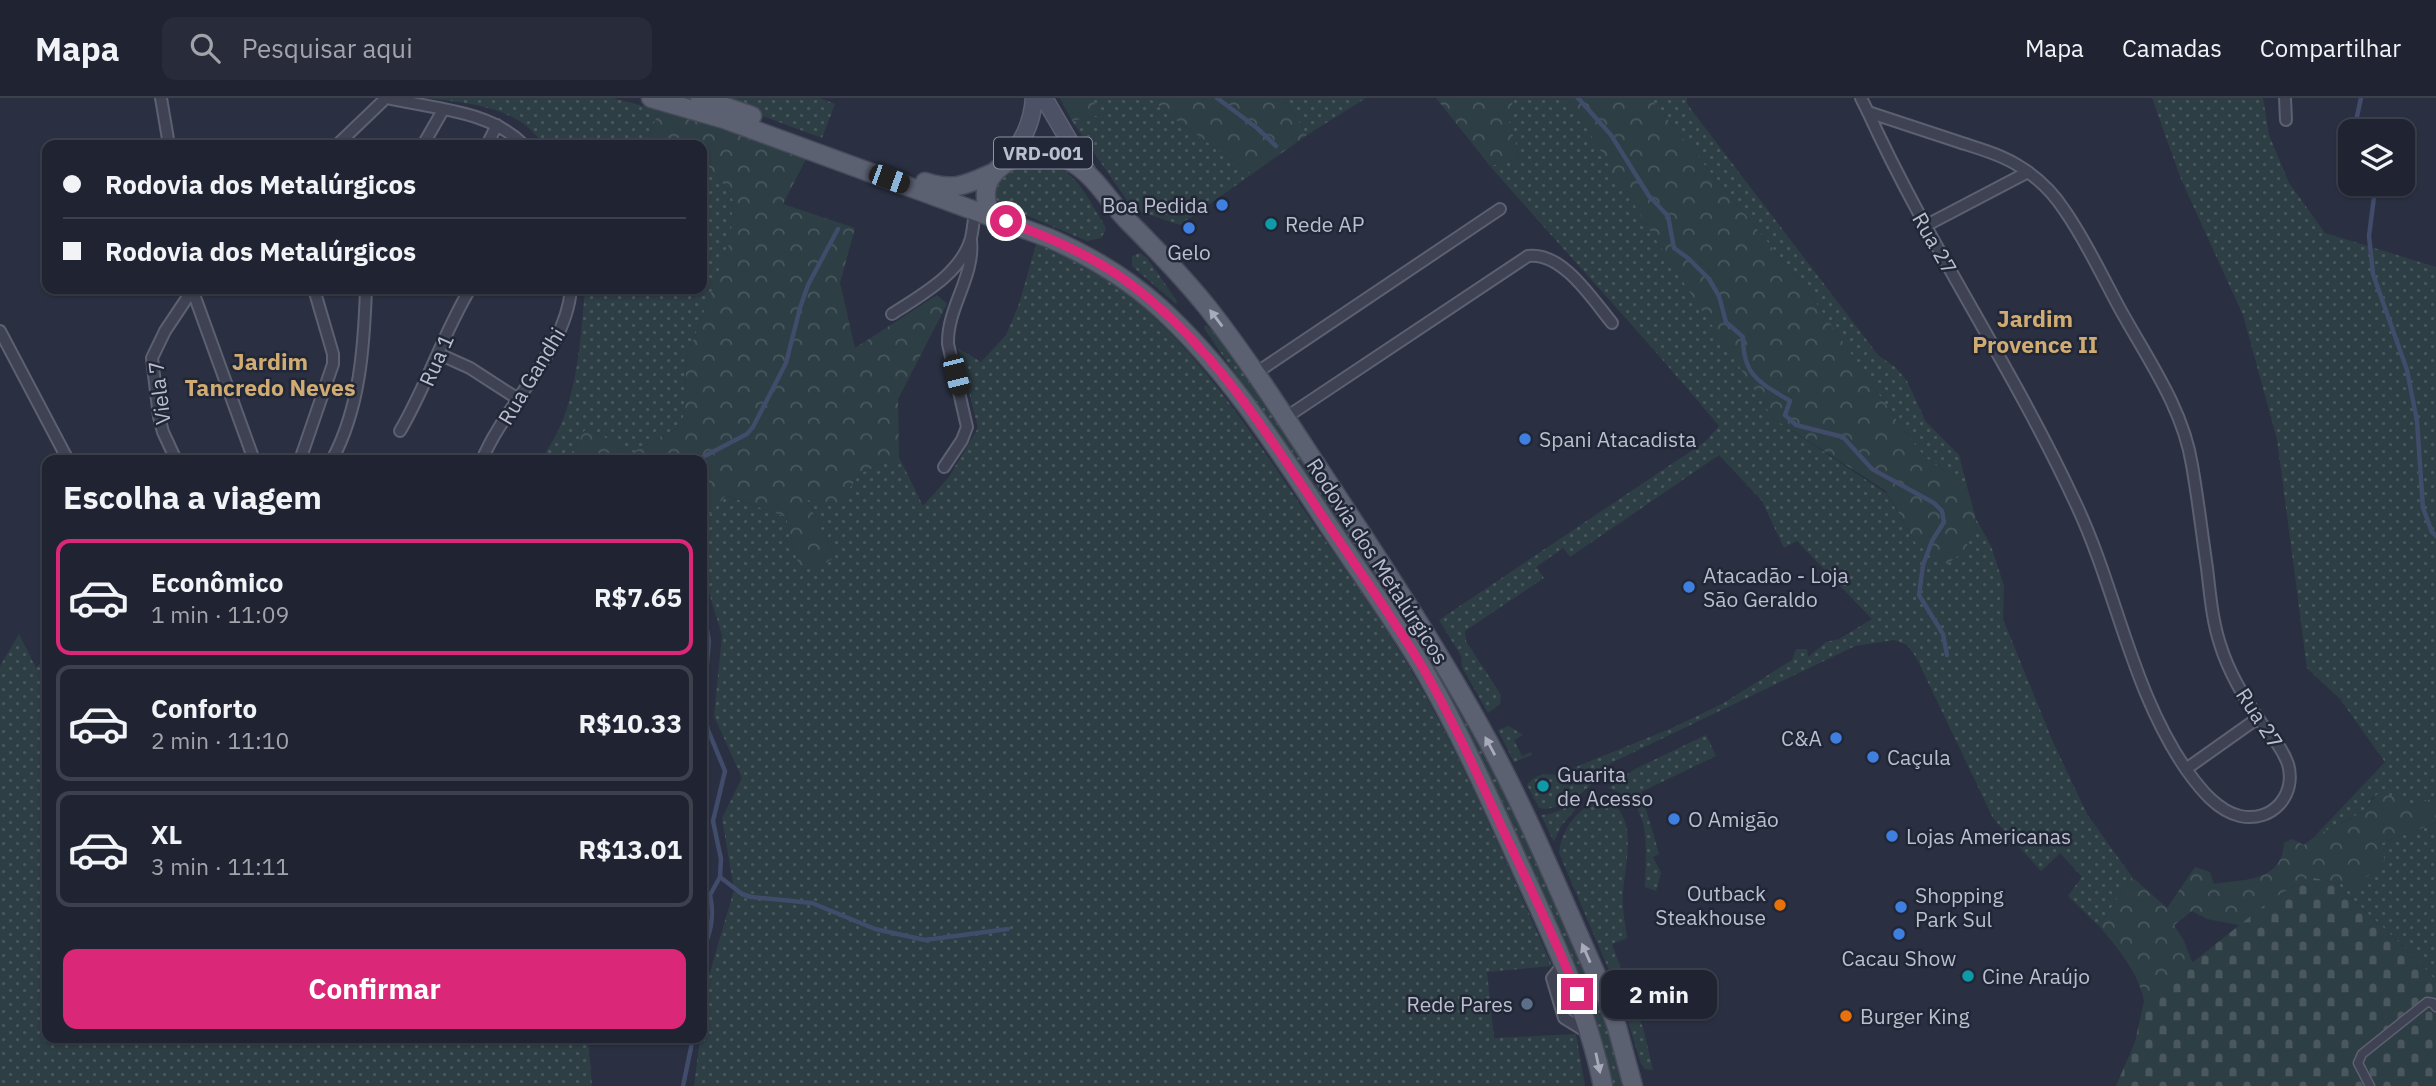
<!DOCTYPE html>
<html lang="pt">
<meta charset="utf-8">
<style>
:root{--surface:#202432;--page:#282c3a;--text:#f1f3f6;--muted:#a2a4ac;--line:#3d414d;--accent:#db2777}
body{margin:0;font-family:"IBM Plex Sans",sans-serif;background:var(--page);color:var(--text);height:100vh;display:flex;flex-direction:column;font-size:26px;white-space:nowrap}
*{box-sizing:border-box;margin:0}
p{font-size:23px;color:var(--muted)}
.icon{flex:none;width:38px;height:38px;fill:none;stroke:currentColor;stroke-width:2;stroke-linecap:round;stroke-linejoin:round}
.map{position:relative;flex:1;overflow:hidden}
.panel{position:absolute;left:42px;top:357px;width:665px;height:588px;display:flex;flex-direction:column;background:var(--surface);border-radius:14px;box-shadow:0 2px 5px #0004,0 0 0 2px var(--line)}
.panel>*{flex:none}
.top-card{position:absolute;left:42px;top:42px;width:665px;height:154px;border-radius:14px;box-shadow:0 2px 5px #0004,0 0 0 2px var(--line);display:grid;align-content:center;height:154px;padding:0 21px;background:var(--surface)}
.buttons{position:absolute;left:2338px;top:21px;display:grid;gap:14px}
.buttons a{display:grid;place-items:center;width:77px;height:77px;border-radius:14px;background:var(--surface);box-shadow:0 2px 5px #0004,0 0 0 2px var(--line);font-size:35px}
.end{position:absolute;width:32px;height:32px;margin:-16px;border:9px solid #db2777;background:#fff;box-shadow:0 0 0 4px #fff}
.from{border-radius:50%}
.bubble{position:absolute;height:49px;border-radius:14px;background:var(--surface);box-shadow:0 2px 5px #0004,0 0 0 2px var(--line);font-size:23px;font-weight:700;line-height:49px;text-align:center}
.car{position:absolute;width:21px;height:42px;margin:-21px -10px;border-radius:9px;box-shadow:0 0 5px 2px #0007;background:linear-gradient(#222 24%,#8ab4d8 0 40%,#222 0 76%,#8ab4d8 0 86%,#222 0)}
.top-card b{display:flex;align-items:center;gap:24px;height:66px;font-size:26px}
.top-card b+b{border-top:2px solid var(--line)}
.top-card i{width:18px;height:18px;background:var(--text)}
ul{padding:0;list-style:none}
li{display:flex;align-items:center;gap:21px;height:116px;margin:0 14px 10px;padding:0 7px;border:4px solid var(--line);border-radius:14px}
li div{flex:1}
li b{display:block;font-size:26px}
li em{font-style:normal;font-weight:700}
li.current{border-color:var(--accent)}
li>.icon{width:63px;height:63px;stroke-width:1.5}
h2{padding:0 21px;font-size:32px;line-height:84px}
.action{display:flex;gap:14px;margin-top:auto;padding:14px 21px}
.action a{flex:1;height:80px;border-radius:14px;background:var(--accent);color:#fff;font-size:28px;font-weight:700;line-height:80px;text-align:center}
header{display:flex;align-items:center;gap:42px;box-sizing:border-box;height:98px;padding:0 35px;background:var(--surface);border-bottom:2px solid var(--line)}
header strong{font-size:33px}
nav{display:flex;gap:38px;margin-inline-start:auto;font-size:24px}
.search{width:490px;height:63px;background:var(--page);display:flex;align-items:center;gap:18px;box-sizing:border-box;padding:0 24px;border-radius:14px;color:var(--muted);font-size:26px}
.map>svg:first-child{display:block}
.grass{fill:url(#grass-dots)}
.forest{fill:url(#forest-crowns)}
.cemetery{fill:url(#cemetery-stones)}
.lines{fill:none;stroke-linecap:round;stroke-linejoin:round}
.stream{stroke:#414b6a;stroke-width:4.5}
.pedestrian-casing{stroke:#5c6070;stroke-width:11}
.minor-casing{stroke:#5c6070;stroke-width:14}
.secondary-casing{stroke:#5c6070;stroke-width:19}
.primary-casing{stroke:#474b5c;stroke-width:21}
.pedestrian{stroke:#3e4252;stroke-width:8}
.minor{stroke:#3e4252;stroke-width:10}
.secondary{stroke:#4c5165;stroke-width:16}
.primary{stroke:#5c6172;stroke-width:18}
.oneway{fill:#a8abba}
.route{stroke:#db2777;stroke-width:9}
.shop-dot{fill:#3f7fe0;stroke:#222738;stroke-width:2.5}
.culture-dot{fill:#0f9aa8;stroke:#222738;stroke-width:2.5}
.food-dot{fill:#e8710a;stroke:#222738;stroke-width:2.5}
.service-dot{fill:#5c6f8a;stroke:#222738;stroke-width:2.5}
.labels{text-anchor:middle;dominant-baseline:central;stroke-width:5;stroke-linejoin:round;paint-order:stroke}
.shield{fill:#222738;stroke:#8d91a0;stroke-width:2}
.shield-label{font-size:19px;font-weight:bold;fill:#bbbecc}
.poi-label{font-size:21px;fill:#bbbecc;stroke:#222738;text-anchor:start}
.street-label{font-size:21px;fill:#bbbecc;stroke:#222738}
.neighbourhood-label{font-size:23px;font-weight:bold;fill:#d0ac72;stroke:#222738}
</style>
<header>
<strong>Mapa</strong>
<div class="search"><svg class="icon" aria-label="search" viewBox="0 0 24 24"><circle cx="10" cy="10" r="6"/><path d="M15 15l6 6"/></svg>Pesquisar aqui</div>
<nav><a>Mapa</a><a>Camadas</a><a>Compartilhar</a></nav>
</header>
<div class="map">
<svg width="2436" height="988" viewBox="0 0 2436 988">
<defs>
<pattern id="grass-dots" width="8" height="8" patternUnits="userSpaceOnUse" patternTransform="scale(1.75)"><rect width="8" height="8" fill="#2d3e44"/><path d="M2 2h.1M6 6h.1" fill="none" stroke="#4a585e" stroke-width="1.8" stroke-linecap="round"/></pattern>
<pattern id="forest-crowns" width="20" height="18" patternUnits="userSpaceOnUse" patternTransform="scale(1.75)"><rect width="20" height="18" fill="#2d3e44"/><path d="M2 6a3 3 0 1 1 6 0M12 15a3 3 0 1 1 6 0" fill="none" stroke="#4a585e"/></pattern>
<pattern id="cemetery-stones" width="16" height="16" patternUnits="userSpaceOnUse" patternTransform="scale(1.75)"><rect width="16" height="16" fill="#2d3e44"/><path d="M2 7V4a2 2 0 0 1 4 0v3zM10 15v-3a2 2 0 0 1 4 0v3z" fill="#4a585e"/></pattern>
</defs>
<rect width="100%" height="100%" fill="#2a3042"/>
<!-- grass -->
<g class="grass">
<path d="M423,0h190l46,12 -12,32 8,3h-112c-22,-39 -80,-43 -120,-47z"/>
<path d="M714,0h106l15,6 -13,34z"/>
<path d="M1092,0h58l26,22 76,54 -72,51 -47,-16 -61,-88 28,-6z"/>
<path d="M1284,0h82l-59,37z"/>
<path d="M1514,0h50l8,7 201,313 114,76 30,51 48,5 11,-31 15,27 13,40 -1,33 50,123 34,72 45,63 -33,49 -31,-30 14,-19 -22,-24 -19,18 -48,-53 -77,-161 -9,-12 -13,-5 -39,6 -244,117c-11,8 -17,20 -27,28 -10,9 -32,21 -45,17l-12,-23c8,-10 16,-12 29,-10l116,-47 50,-24 70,-44 4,-11h11l1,8 18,-15 13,-3 33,-20 -75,-78 -13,7 -22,-47 -43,-46 -149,102 -7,-9 -27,19 8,11 -79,53 1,10 35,54 -1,9 -12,9 -26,-46 -1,-11 -22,-36 267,-179 13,-15c-74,-89 -153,-173 -229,-260l30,-8 -12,-39z"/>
<path d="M1650,0h37v6l191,251 18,13 11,13 19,41 33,33 9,35 -44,-34 -22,-28 -92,-134z"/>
<path d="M2152,0h111l6,37 20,48 36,50 111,34v530l-24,9 -39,-9 -7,13 -52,27 71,-75 -45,-63 -33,-31 -30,-229 -34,-124 -62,-136z"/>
<path d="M1045,61c34,15 41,37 60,67l1,4 -5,8 -14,3 -82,-35 -10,-7c-3,-27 29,-36 50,-40z"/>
<path d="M702,67l17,12 14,23 -2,39 -44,118 -4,68 -52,28 -44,-26 -20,33h-27c37,-46 40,-114 45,-171h117z"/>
<path d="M1037,143c24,11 49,22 70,37 84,61 138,145 195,229 38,56 80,112 114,172 53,92 93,190 136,287l-65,6 7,66 82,-4 9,52h-891l6,-48h2l4,-52 28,-96 -12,-72 20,-40 -28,-62 8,-81 -17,-55 -3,-4v-52l23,-29 61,22 12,46 37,-6 -28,-57 31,3 23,-30 38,-16 24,49 26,-29 29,-49 -20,-80 23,14 25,-27 13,-31z"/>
<path d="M1140,155l7,5 30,43 -1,3 -44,-38v-10z"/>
<path d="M1205,227l17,13 36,51 173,264 70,132 73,160 33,77 10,32 7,32h-14l-47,-136 -222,-420 -137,-202z"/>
<path d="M19,536l17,34 11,-12v382h541l4,48h-592v-420z"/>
<path d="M1509,628l14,9 -9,5 8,16 9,-4 1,3 -18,7 -16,-32z"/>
<path d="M1706,637l10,21 -75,36 18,62 -6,3 8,16 -5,18 -11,-4c0,-38 10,-86 -37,-99l27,-19z"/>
<path d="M1601,702l15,6c23,26 5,68 7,99 0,11 3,22 4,33l-15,6 32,87 9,39 -8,-1 -4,-5 -21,-68 -61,-143c2,-23 20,-47 42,-53z"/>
<path d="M1583,703l-22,25 -7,16 -13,-27c15,0 28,-11 42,-14z"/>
<path d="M2436,725v158l-21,-24 -81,-75 23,5 22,-43z"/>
</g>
<!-- forest -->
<g class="forest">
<path d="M1060,0h32l8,17 -28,6z"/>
<path d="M1150,0h134l23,37 -55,39 -76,-54z"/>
<path d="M1436,0h78l-6,21 12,39 -30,8z"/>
<path d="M1564,0h86l160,196 92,134 22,28 44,34 8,29 -11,32 -18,13 -30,-19 -31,-54 -113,-73 -105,-159 -96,-154z"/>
<path d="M659,12l29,7 119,40 -24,47 72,24 -15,55 15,65 82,-53 10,9 -49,95 1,58 -38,16 -23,30 -31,-3 28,57 -17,11 -20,-5 -12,-46 -60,-22 -24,29v-64h-135l20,-33 44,26 52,-28 4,-68 44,-118 2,-39 -14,-23 -17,-12v-20h-47l-8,-2z"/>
<path d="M2381,693l31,15 24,-9v26l-57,21 6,16 -29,27 -46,-10 -39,23 2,44 -35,-19 -31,-6 -15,-8 -18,14 10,16 19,49 -18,12 -41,-1c-5,-28 -27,-54 -45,-75l33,-49 35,31 28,-41 15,5 4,12c31,-5 68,-2 70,-41l8,-4 12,6c17,-15 39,-21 59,-34 8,-5 8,-13 18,-20z"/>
</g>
<!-- cemetery -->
<path class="cemetery" d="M2309,779l25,5 81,75 21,24v105h-320l19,-44 9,-41 127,-101z"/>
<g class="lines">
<!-- stream -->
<g class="stream">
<path d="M1217,0l40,30 19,18"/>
<path d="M1578,0l33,37 38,61 19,20 6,32 14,10 21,21 10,17 7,26 17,15c0,39 16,45 47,64l-5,14 11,10 47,12 29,32 62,34 8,8 2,11 -12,19 -9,24 -4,30 24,39 4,21"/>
<path d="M2358,33l-2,-10 5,-23"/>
<path d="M2371,86l3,13 -5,39 4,38 34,96 10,51 6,87 9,24 4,4"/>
<path d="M697,362l50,-26 6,-7 33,-64 14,-55 8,-23 30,-56"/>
<path d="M702,504l7,39 -6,67 5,22 17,41 -12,50 8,38 -1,18 -10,18c5,23 0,38 -8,59"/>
<path d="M720,779l22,17 9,3 61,6 63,26 50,11 83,-11"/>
<path d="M683,988l10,-48"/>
</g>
<defs>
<path id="pedestrian" d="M2370,988l-12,-23 4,-9 65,-52 6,1 3,4"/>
<g id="minor">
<path d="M161,0l8,47"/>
<path d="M387,0c47,11 102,12 137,47"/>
<path d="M1861,0l7,14"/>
<path d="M2285,0l1,22"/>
<path d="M1868,14c30,10 60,20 91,30 21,7 44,13 63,26 17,11 32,26 43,43 21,30 37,65 55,98 27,49 63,99 72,156 6,34 10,69 15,103 3,25 5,52 13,76 9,30 27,59 45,84 9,11 18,22 23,36 9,31 -16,59 -48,52 -22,-5 -39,-26 -52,-44 -57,-81 -71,-182 -113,-270 -62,-134 -146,-256 -207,-390z"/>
<path d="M337,47l49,-47"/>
<path d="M423,47l20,-35"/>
<path d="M487,47l10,-20"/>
<path d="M1925,128l103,-54"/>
<path d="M192,191l62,171"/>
<path d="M892,216c29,-19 69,-40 79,-76 2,-9 3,-19 4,-28"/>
<path d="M0,233l68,129"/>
<path d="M439,256l31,14 48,31"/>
<path d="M1256,275l244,-164"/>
<path d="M1285,320l243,-162c34,-5 65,44 84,67"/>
<path d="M400,333c27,-46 43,-97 70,-142"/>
<path d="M176,362l-13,-28 -4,-15 -7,-59 13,-27 26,-39"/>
<path d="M300,362l33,-96v-10l-19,-65"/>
<path d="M332,362c28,-52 32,-113 34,-171"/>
<path d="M482,362c23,-56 84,-109 89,-171"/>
<path d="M944,369l18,-27 5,-13 -19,-83c-1,-37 27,-67 23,-104"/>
<path d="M2186,671l72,-51"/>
<path d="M1564,865l-12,15 12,40 26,16"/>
</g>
<g id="secondary">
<path d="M1044,0l44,75"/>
<path d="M1006,65c16,-21 26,-38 28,-65"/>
</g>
<g id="primary">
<path d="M651,0l73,21 325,119c41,18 78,40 111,70 69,63 120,144 171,221 31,47 65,93 93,141 39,68 70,138 102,209 32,71 61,130 77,207"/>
<path d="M700,0l52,18"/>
<path d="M925,84c30,10 43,2 70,-10"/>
<path d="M989,117c-3,-14 -6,-26 2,-38 18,-25 57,-30 82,-14 22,13 36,38 54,57 28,28 56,57 81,88 43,55 80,114 119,173 56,85 112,170 161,260 45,83 80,172 119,258l10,28 16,59"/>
</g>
</defs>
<!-- pedestrian casing -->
<use href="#pedestrian" class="pedestrian-casing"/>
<!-- minor casing -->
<use href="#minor" class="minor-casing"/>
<!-- secondary casing -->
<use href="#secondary" class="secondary-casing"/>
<!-- primary casing -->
<use href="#primary" class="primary-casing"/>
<!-- pedestrian -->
<use href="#pedestrian" class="pedestrian"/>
<!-- minor -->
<use href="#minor" class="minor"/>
<!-- secondary -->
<use href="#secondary" class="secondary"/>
<!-- primary -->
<use href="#primary" class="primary"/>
</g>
<!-- one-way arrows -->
<defs><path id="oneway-solid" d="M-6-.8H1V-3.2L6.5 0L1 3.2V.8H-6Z" transform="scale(1.75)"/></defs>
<g class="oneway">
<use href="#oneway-solid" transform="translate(1216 220) rotate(-127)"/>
<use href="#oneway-solid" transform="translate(1490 648) rotate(-118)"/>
<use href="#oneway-solid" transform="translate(1586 855) rotate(-114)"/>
<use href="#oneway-solid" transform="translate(1598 965) rotate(78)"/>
</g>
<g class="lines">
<!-- route -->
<path class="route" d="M1006,123c47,18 92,37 131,68 77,60 131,145 184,225 34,51 70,101 102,154 31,54 56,110 82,166 25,53 51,106 72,160"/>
</g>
<!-- markers -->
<g class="shop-dot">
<circle cx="1222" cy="107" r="7"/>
<circle cx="1189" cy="130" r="7"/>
<circle cx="1525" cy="341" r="7"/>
<circle cx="1689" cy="489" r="7"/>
<circle cx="1836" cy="640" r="7"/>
<circle cx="1873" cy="659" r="7"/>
<circle cx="1674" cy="721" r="7"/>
<circle cx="1892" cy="738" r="7"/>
<circle cx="1901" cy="809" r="7"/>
<circle cx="1899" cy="836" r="7"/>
</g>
<g class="culture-dot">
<circle cx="1271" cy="126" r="7"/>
<circle cx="1543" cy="688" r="7"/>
<circle cx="1968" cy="878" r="7"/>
</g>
<g class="food-dot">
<circle cx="1780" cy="807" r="7"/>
<circle cx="1846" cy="918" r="7"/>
</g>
<circle class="service-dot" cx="1527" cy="906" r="7"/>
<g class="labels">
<!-- shield labels -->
<rect class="shield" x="994" y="39.5" width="98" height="31" rx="5"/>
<g class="shield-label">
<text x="1043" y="55">VRD-001</text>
</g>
<!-- poi labels -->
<g class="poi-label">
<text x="1208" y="107" text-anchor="end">Boa Pedida</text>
<text x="1285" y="126">Rede AP</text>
<text x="1189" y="154" text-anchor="middle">Gelo</text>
<text x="1539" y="341">Spani Atacadista</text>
<text x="1703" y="477">Atacadão - Loja<tspan x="1703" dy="24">São Geraldo</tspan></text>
<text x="1822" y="640" text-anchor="end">C&amp;A</text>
<text x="1887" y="659">Caçula</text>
<text x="1557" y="676">Guarita<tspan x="1557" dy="24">de Acesso</tspan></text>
<text x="1688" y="721">O Amigão</text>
<text x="1906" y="738">Lojas Americanas</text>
<text x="1766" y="795" text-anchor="end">Outback<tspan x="1766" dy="24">Steakhouse</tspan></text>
<text x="1915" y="797">Shopping<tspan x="1915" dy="24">Park Sul</tspan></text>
<text x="1899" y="860" text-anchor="middle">Cacau Show</text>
<text x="1982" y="878">Cine Araújo</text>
<text x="1513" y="906" text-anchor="end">Rede Pares</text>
<text x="1860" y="918">Burger King</text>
</g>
<!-- street labels -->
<g class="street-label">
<text transform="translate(1935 145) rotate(60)">Rua 27</text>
<text transform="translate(436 262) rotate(-66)">Rua 1</text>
<text transform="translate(531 278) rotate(-59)">Rua Gandhi</text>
<text transform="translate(159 295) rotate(-97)">Viela 7</text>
<text transform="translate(1378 463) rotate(57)">Rodovia dos Metalúrgicos</text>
<text transform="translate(2260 620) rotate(57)">Rua 27</text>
</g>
<!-- neighbourhood labels -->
<g class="neighbourhood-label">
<text x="2035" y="220">Jardim<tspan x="2035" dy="26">Provence II</tspan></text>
<text x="270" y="263">Jardim<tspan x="270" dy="26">Tancredo Neves</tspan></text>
</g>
</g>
</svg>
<div class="buttons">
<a><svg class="icon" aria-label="layers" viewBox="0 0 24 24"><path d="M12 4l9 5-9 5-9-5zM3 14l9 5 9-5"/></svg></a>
</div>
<i class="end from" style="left:1006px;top:123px"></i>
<i class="end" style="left:1577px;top:896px"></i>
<div class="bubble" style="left:1601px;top:872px;width:116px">2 min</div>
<i class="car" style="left:889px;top:81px;rotate:110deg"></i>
<i class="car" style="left:956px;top:277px;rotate:166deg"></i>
<div class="top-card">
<b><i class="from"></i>Rodovia dos Metalúrgicos</b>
<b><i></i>Rodovia dos Metalúrgicos</b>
</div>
<section class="panel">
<h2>Escolha a viagem</h2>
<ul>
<li class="current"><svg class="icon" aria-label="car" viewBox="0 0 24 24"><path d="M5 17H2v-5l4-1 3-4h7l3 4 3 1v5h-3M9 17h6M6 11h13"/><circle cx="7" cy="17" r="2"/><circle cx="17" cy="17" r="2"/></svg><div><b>Econômico</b><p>1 min · 11:09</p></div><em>R$7.65</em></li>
<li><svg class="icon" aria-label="car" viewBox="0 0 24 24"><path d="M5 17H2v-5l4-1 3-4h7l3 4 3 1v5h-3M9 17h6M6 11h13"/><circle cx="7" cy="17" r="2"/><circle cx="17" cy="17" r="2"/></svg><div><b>Conforto</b><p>2 min · 11:10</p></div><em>R$10.33</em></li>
<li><svg class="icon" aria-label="car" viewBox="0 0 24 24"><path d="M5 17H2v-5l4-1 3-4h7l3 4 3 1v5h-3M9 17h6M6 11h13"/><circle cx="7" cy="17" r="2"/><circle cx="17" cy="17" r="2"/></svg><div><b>XL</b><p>3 min · 11:11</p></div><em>R$13.01</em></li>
</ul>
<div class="action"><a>Confirmar</a></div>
</section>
</div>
